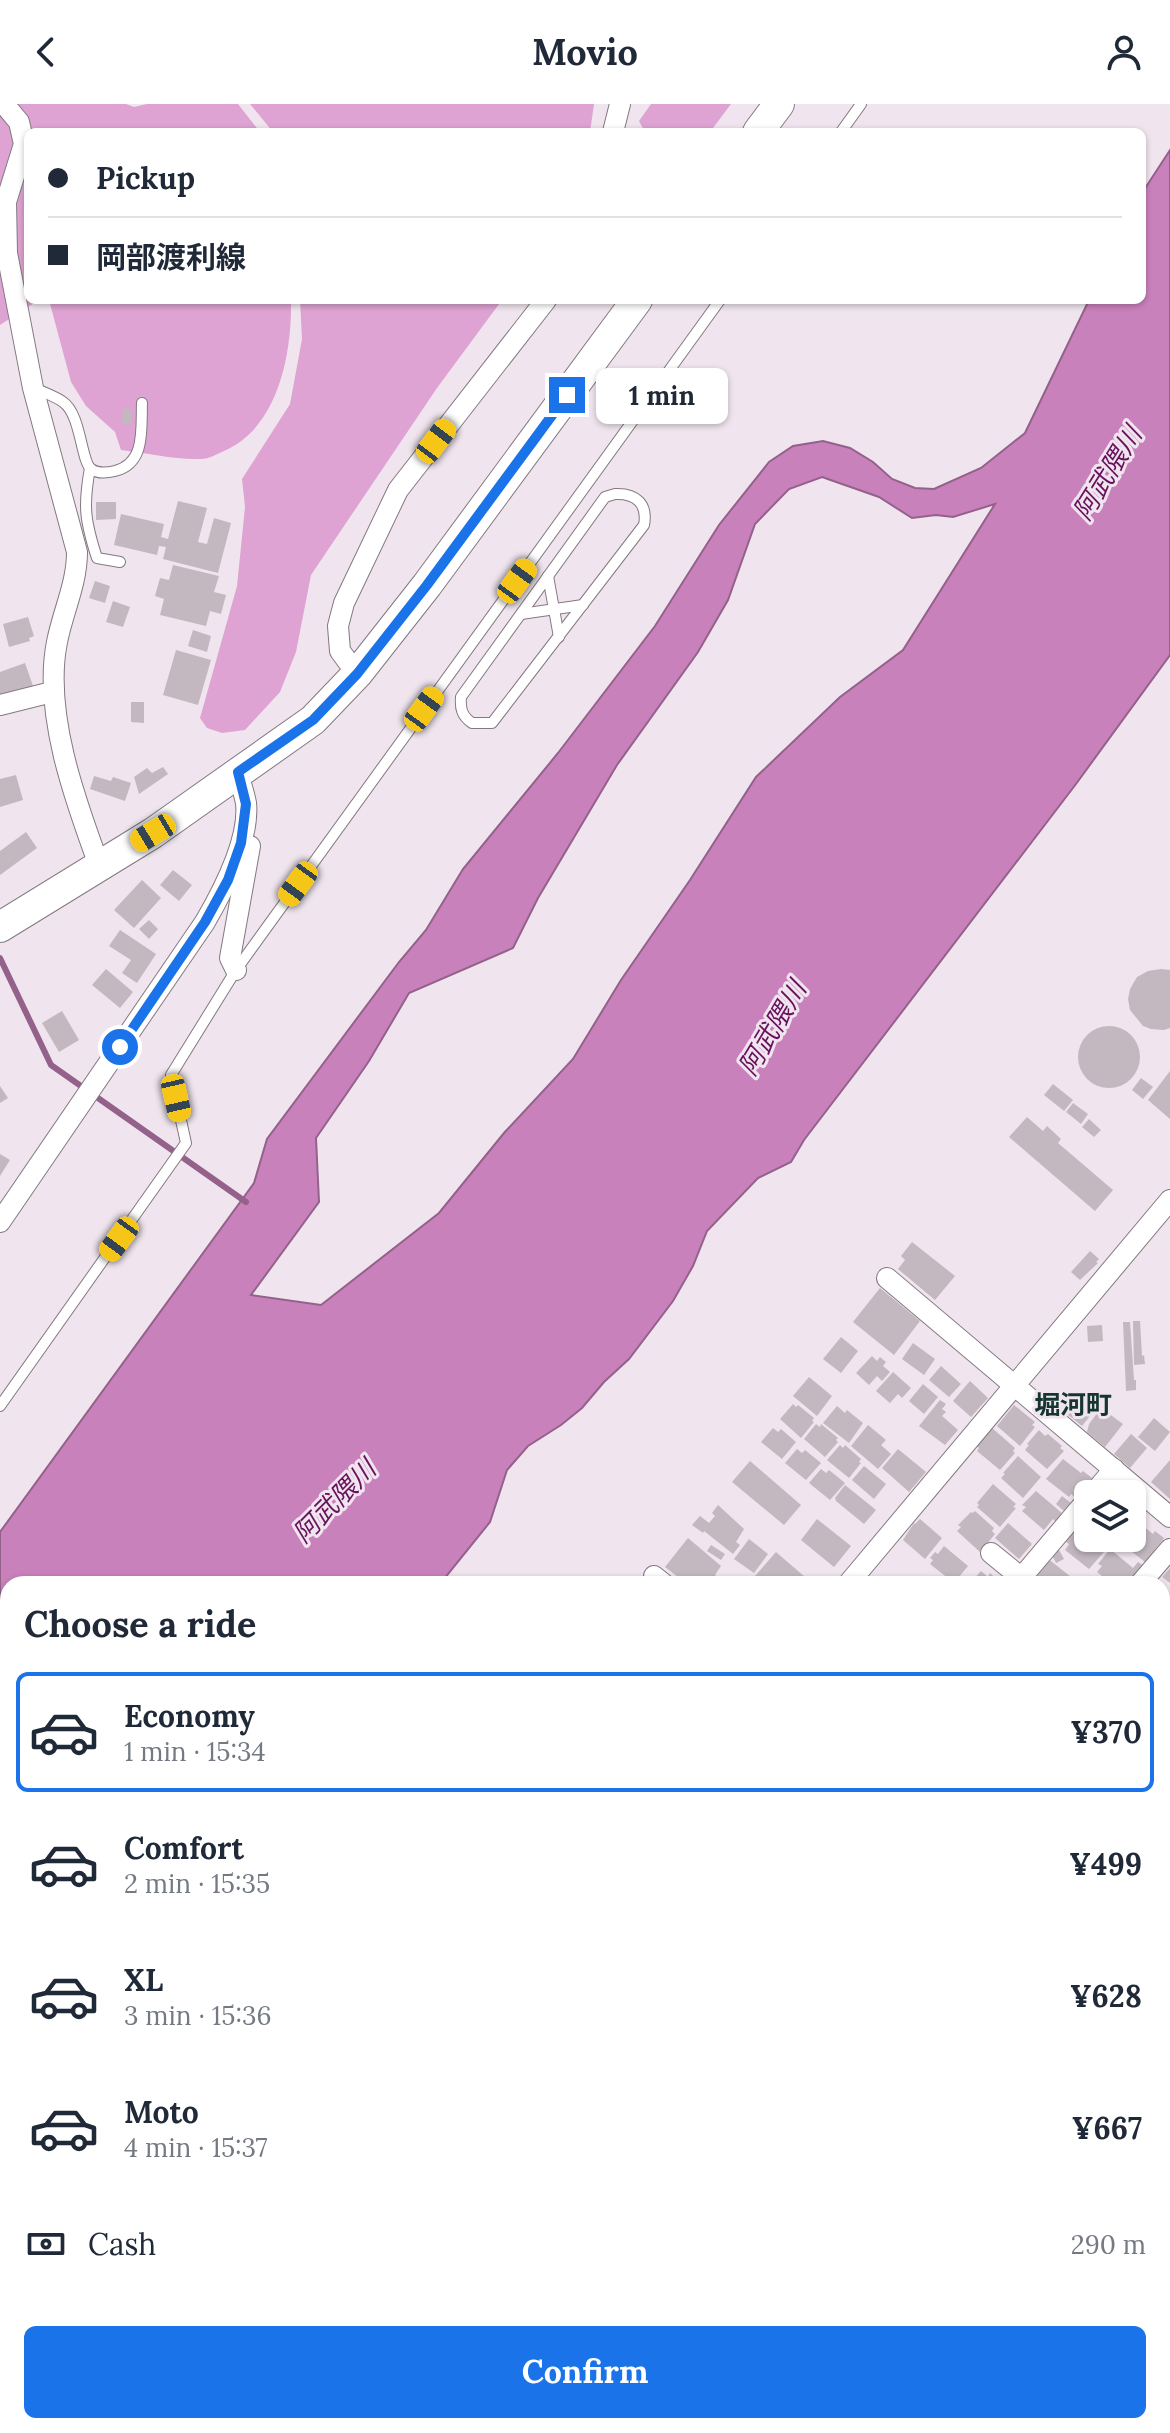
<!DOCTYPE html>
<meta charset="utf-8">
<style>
:root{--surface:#fff;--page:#f2f2f3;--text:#1f2937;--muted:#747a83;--line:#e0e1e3;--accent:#1a73e8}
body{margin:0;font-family:Lora,"Noto Sans JP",serif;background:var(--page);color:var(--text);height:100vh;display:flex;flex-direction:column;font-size:30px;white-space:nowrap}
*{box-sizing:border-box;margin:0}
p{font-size:26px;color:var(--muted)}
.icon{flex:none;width:44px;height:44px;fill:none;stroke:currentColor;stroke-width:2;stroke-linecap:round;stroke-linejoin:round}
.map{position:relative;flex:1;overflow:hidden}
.side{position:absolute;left:0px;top:1472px;width:1170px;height:858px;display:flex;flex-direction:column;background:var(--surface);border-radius:24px 24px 0 0;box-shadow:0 2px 6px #0004}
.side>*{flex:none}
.guide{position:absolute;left:24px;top:24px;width:1122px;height:176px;border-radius:12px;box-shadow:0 2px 6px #0004;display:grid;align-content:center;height:176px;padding:0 24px;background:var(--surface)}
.controls{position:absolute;left:1074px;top:1376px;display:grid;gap:16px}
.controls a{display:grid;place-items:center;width:72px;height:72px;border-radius:12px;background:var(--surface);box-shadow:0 2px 6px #0004;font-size:40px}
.end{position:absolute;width:36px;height:36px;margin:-18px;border:10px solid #1a73e8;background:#fff;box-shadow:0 0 0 4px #fff}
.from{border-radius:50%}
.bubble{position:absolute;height:56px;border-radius:12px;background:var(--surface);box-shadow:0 2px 6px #0004;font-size:26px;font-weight:700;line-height:56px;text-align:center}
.car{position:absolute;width:24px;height:48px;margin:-24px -12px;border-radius:10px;box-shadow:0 0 6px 2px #0007;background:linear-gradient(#f5c518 24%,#345 0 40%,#f5c518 0 76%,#345 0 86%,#f5c518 0)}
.guide b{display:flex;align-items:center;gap:28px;height:76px;font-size:30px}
.guide b+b{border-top:2px solid var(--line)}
.guide i{width:20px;height:20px;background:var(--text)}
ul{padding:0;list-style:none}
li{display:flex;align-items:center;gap:24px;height:120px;margin:0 16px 12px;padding:0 8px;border:4px solid transparent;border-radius:12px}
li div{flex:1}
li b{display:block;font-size:30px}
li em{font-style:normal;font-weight:700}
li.selected{border-color:var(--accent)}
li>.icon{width:72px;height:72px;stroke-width:1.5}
h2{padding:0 24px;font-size:36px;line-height:96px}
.pay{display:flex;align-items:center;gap:20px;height:88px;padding:0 24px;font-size:30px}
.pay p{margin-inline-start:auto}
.cta{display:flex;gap:16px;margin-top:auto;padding:16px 24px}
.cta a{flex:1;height:92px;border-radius:12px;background:var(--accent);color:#fff;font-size:32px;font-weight:700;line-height:92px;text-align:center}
header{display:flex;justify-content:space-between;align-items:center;height:104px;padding:0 24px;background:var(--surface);font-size:36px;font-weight:700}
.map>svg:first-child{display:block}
.green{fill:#dea3d2}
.water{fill:#c981bc;stroke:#94618b;stroke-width:2;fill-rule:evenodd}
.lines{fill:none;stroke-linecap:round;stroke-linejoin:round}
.stream{stroke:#94618b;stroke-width:6}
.building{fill:#c3b8c0}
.service-casing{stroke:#837980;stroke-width:12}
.minor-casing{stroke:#837980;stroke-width:22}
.tertiary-casing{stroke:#837980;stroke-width:28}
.secondary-casing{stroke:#837980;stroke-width:32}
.trunk-casing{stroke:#837980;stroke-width:36}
.service{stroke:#fff;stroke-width:10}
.minor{stroke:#fff;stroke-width:20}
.tertiary{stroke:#fff;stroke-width:26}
.secondary{stroke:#fff;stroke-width:30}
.trunk{stroke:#fff;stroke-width:34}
.route{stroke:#1a73e8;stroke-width:10}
.labels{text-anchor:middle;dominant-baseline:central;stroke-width:6;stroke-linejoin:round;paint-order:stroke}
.water-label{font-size:26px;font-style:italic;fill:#68125e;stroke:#f0e5ee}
.neighbourhood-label{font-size:26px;font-weight:bold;fill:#143530;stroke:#f0e5ee}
</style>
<header><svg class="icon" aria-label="back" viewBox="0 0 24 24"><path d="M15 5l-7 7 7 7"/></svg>Movio<svg class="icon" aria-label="person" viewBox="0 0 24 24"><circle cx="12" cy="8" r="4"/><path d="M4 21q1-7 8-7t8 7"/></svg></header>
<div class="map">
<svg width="1170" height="2329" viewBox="0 0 1170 2329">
<rect width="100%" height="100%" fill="#f0e5ee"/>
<!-- green -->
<g class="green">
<path d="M0,0h126l8,3 13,-3h91l22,28h-232v168h11l-39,25z"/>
<path d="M250,0h344l-4,28h-317z"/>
<path d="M651,0h80l-21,28h-65l-6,-11z"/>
<path d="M49,196h242c1,53 -12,127 -67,151 -7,3 -15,8 -23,8 -26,1 -54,-6 -80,-9l-6,-18 -29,-26 -15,-24z"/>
<path d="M300,196h202l-65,88 -126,187 -15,77 -16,40 -35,38 -23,3 -15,-5 -7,-10 37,-132 8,-79 -3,-28 48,-75 12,-65z"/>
</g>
<!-- water -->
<path class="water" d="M1170,46v505l-94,129 -272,356 -13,22 -33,16 -51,53 -14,35 -20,35 -44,58 -25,23 -22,26 -21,17 -33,21 -21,24 -17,52 -50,62h-432v444l-8,16v-512l254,-349 13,-44 132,-177 27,-32 37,-61 95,-116 97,-127 64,-101 50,-63 24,-16 30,-5 27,7 23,14 19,17 23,9 19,1 47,-21 44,-35 64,-133h53v-107zM822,373l57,20 33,21 24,-3 17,2 42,-13 -92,146 -63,47 -84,80 -66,103 -69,100 -48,79 -69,74 -65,80 -118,92 -70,-10 68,-93 -3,-64 53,-77 40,-68 104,-45 25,-50 79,-133 81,-113 30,-52 27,-76 34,-35z"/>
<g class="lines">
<!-- stream -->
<path class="stream" d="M0,854l51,107 195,137"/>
</g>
<!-- building -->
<g class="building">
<path d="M123,304l9,1 -1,15 -9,-1z"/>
<path d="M178,397l29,7 -9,34 9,2 7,-26 17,5 -13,50 -55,-14 3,-12 -7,-1 -2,9 -43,-10 7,-31 43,10 -3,13 7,2z"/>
<path d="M96,398h20v17l-20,1z"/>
<path d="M173,461l46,11 -5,16 12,3 -5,19 -11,-3 -4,15 -46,-11 4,-16 -9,-3 5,-18 9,2z"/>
<path d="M95,477l15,5 -5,17 -16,-5z"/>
<path d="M113,497l17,6 -7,20 -17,-5z"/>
<path d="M28,513l6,19 -5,2 1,3 -21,6 -6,-23z"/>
<path d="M193,526l18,6 -4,16 -19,-6z"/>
<path d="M176,546l35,10 -13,45 -35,-10z"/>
<path d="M25,559l8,23 -33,11v-25z"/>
<path d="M131,598h13v21l-13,-1z"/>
<path d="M163,663l5,7 -29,20 -5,-17 13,-9 5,5z"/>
<path d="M16,671l7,25 -23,7v-28z"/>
<path d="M94,672l17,5 2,-4 18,6 -6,18 -35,-12z"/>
<path d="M26,728l11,16 -37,27v-24z"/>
<path d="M173,766l19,15 -13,16 -19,-16z"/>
<path d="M142,776l19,18 -27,30 -20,-18z"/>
<path d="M149,816l9,9 -9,10 -10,-10z"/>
<path d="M120,826l36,24 -19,29 -15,-10 9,-13 -22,-14z"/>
<path d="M106,865l27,23 -13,16 -28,-23z"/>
<path d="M1161,865l9,1v58l-6,2 -13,-1 -8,-3 -13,-16 -2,-11 2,-10 7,-12 11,-6z"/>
<path d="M62,907l17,29 -20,12 -17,-29z"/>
<circle cx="1109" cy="953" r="31"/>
<path d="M1170,967v48l-22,-19z"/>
<path d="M1141,974l12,9 -10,12 -11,-9z"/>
<path d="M1053,980l20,16 -9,11 -20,-16z"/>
<path d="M0,982l8,12 -8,5z"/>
<path d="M1073,999l15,11 -7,10 -15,-12z"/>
<path d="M1027,1013l16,14 4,-5 14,13 -3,4 55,47 -18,21 -86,-74z"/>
<path d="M1089,1015l12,11 -7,7 -12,-10z"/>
<path d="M0,1050l10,6 -10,16z"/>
<path d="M912,1138l43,34 -20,24 -37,-31 7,-9 -4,-4z"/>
<path d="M1090,1147l9,8 -3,3 2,1 -18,17 -9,-8z"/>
<path d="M880,1184l40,33 -26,34 -41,-33z"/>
<path d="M1133,1217h7l2,35 2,-1 1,9 -11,1z"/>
<path d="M1123,1218h7l4,58h2v10l-10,1z"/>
<path d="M1102,1221l1,16 -15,1 -1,-16z"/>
<path d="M841,1233l17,14 -17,22 -18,-14z"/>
<path d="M913,1239l22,16 -11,16 -22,-16z"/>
<path d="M872,1252l5,5 3,-4 6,5 -3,4 7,6 -8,9 -5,-5 -8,9 -13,-12z"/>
<path d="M941,1262l20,18 -12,13 -20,-17z"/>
<path d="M893,1268l18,16 -9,10 -4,-4 -8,9 -14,-12z"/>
<path d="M809,1273l23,19 -15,20 -24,-20z"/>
<path d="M970,1277l18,17 -17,19 -18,-16z"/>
<path d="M923,1280l15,13 -14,17 -15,-13z"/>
<path d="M1079,1286l19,16 -16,20 -20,-16z"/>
<path d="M940,1296l6,4 -4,5 4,3 -4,4 16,14 -13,15 -26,-19z"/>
<path d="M793,1300l3,3 2,-2 16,13 -2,3 2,1 -13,16 -21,-19z"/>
<path d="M1014,1301l21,17 -3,3 3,2 -15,19 -23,-20z"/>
<path d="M837,1302l8,7 2,-3 16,13 -14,20 -26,-20z"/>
<path d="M1101,1304l22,16 -18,23 -18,-15 2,-8z"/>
<path d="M1154,1314l16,14 -15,19 -17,-14z"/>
<path d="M816,1320l4,3 1,-3 17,14 -2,2 2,2 -13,15 -21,-18z"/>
<path d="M868,1321l18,15 -5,5 10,9 -13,15 -27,-23z"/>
<path d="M773,1324l5,4 3,-3 15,13 -14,17 -21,-17z"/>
<path d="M992,1324l23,20 -2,3 2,2 -15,17 -23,-19 2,-3 -3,-3z"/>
<path d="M1039,1326l6,6 3,-2 14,12 -2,2 4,3 -17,18 -22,-19 4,-5 -2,-1z"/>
<path d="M1131,1330l16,14 -17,20 -16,-14z"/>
<path d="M840,1341l3,3 2,-3 16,14 -2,3 2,1 -12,15 -22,-18z"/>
<path d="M797,1345l5,4 3,-3 16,13 -15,17 -21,-17z"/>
<path d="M898,1345l28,23 -17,20 -27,-24z"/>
<path d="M1018,1352l23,21 -18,21 -22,-20 4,-4 -2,-1z"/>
<path d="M1063,1355l18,14 2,-2 9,7 -16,20 -5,-4 -2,3 -23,-18z"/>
<path d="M1170,1356v39l-19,-17z"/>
<path d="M750,1357l51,44 -17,20 -52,-43z"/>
<path d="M864,1362l22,18 -12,15 -22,-19z"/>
<path d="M821,1365l5,4 3,-3 16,13 -15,17 -21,-17z"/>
<path d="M993,1380l23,20 -3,3 3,1 -16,19 -23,-20 2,-2 -2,-2z"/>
<path d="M845,1381l31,25 -12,14 -28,-23 -1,-3z"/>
<path d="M1036,1387l27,23 -7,8 -3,-3 -9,11 -22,-19 4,-4 -4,-2z"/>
<path d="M1062,1392l9,7 -7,8 -8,-7z"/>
<path d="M1132,1398l8,6 -8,10z"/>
<path d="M718,1401l26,24 -8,13 4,3 -7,9 -29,-23 -1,2 -11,-8 8,-9 9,7 6,-7 -3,-3z"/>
<path d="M975,1407l19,17 -2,3 3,3 -15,18 -23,-21 4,-4 -3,-2 13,-13 2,1z"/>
<path d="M817,1415l34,27 -17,21 -33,-27z"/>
<path d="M920,1415l22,19 -17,21 -22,-19 11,-17 1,1z"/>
<path d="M1137,1417l16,13 2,-3 9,7 -19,24 -28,-22 15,-2v-15l2,1z"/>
<path d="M1008,1419l24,21 -13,15 -24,-21z"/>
<path d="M1077,1423l11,11 8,4 6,-4 8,7 -21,24 -24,-19 4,-6 -4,-3z"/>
<path d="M688,1434l33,28 -6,9 12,9h-40l-22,-17z"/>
<path d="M749,1435l19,15 -14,19 -20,-14z"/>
<path d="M711,1441l14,9 -4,6 -14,-9z"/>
<path d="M944,1442l24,20 -14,17 -24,-19 3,-4 -3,-2 5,-6 3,2z"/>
<path d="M1058,1444l6,11 -8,4 -5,-10z"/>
<path d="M1110,1445l23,19 5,-6 4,3 -15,19h-15l-15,-12 5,-6 -4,-2z"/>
<path d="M776,1448l29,25 -7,7h-35l-9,-7z"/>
<path d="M1047,1454l33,26h-43l-3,-2 4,-4 -4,-3z"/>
<path d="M1170,1464v15l-8,-6z"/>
<path d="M981,1467l7,6 2,-4 11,11h-38l6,-8 4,4z"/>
<path d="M941,1472l9,8h-16z"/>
<path d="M1089,1472l10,8h-17z"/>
<path d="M1162,1502l8,7 -8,11z"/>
<path d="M1170,1521v29l-8,-6v-13z"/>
<path d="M1170,1587v24l-8,-7v-8z"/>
<path d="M1170,1685v26l-8,-6v-10z"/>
<path d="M1162,1722l8,4v28l-8,-4z"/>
<path d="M1162,1789l8,6v16l-8,10z"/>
<path d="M1162,1913l8,7v9l-8,-2z"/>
<path d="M1162,1957l8,1v36l-8,-1z"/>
<path d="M1162,2022l8,1v86l-7,-2z"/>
<path d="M1162,2268l8,2v59h-97l2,-7h87z"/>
<path d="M508,2322h23l-1,4 6,3h-31z"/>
<path d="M614,2322h10l-2,4 9,3h-19z"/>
<path d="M745,2322h23l-2,7 -23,-3z"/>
<path d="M790,2322h30l-2,7h-30z"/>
<path d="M825,2322h13l-2,7h-13z"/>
<path d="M64,2323l43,4v2h-44z"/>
</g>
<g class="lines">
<defs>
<g id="service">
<path d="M841,28l20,-28"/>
<path d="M35,284c9,5 20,8 28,14 18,12 18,59 28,67 7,5 16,4 24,2 31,-8 26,-42 27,-68"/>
<path d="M90,364c-7,38 -5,53 7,90l23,4"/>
<path d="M615,390c21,-1 33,10 29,31l-152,198h-20c-10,-7 -12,-14 -11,-26l144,-200z"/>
<path d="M548,472l11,61"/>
<path d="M521,510l62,-9"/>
<path d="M0,1302l186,-263 -15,-68 65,-105 484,-670"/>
</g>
<g id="minor">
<path d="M4,0l15,18 5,22 -18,58 1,51 26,135 44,164c0,32 -14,59 -20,90 -14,70 18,158 42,223"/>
<path d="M613,28l7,-28"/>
<path d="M357,570l-17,-23 -2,-25 6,-23 54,-113 148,-190"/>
<path d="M0,601l52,-13"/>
<path d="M236,866l-6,-12 20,-112"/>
<path d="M0,1118l205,-300c18,-31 45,-82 41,-119 -2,-11 -6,-21 -8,-31"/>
<path d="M887,1174l283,239"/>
<path d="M1093,1390l21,-25"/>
<path d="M991,1449l38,31"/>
<path d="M654,1472l10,8"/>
<path d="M1021,1474l67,-79"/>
<path d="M848,1480l322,-384"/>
<path d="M1140,1480l30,-35"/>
<path d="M1162,1859l8,-9"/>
<path d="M1162,1901l8,7"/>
<path d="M675,2322l21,7"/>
<path d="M987,2329v-7"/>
</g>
<path id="tertiary" d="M588,2329l2,-7"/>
<g id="secondary">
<path d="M758,28l21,-28"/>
<path d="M0,823l153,-94 160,-113 44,-46 70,-89 210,-285"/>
</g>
<g id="trunk">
<path d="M0,1697l8,4"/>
<path d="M1162,2153l8,3"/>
</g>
</defs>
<!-- service casing -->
<use href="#service" class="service-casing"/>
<!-- minor casing -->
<use href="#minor" class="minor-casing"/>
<!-- tertiary casing -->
<use href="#tertiary" class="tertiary-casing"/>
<!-- secondary casing -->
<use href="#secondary" class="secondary-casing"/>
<!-- trunk casing -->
<use href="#trunk" class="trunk-casing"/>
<!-- service -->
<use href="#service" class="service"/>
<!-- minor -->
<use href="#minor" class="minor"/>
<!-- tertiary -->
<use href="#tertiary" class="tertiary"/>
<!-- secondary -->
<use href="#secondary" class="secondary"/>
<!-- trunk -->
<use href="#trunk" class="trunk"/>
</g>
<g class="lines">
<!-- route -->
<path class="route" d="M120,943l85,-125 23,-42 13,-37 5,-39 -8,-32 75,-52 44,-46 70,-89 140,-190"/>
</g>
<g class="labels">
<!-- water labels -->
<g class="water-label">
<text transform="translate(1107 369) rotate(-58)">阿武隈川</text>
<text transform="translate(772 924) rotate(-59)">阿武隈川</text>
<text transform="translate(334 1397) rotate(-45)">阿武隈川</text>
</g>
<!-- neighbourhood labels -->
<g class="neighbourhood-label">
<text x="1073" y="1300">堀河町</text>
</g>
</g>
</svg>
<div class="controls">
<a><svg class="icon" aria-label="layers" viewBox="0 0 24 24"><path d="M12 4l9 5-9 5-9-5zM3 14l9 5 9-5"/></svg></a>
</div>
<i class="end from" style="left:120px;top:943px"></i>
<i class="end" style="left:567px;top:291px"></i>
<div class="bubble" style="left:596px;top:264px;width:132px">1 min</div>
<i class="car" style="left:436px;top:337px;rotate:37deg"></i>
<i class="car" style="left:517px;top:477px;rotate:36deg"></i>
<i class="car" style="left:424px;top:605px;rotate:36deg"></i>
<i class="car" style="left:153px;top:729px;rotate:239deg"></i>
<i class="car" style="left:298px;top:780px;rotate:216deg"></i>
<i class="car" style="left:176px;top:994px;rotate:167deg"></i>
<i class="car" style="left:119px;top:1135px;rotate:216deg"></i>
<div class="guide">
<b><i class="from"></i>Pickup</b>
<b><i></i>岡部渡利線</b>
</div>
<section class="side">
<h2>Choose a ride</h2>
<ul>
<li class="selected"><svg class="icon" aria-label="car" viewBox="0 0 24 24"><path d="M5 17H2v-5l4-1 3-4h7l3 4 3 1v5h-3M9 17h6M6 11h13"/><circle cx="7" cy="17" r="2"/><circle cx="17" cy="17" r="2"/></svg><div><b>Economy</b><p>1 min · 15:34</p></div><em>¥370</em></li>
<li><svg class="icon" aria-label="car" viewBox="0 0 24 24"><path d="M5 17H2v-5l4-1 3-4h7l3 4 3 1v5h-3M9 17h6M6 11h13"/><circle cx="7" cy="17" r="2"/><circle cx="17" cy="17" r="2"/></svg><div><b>Comfort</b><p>2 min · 15:35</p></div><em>¥499</em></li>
<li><svg class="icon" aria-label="car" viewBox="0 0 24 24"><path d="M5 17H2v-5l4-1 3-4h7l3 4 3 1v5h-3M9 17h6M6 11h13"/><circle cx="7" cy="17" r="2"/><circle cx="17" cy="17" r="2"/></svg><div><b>XL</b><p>3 min · 15:36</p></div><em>¥628</em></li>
<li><svg class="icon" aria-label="car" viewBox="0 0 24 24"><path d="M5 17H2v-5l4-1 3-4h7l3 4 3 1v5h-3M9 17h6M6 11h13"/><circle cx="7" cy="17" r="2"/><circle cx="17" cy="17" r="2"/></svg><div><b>Moto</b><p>4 min · 15:37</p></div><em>¥667</em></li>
</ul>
<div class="pay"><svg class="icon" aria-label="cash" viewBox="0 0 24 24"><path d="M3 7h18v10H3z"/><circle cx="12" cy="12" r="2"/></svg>Cash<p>290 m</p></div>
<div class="cta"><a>Confirm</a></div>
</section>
</div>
